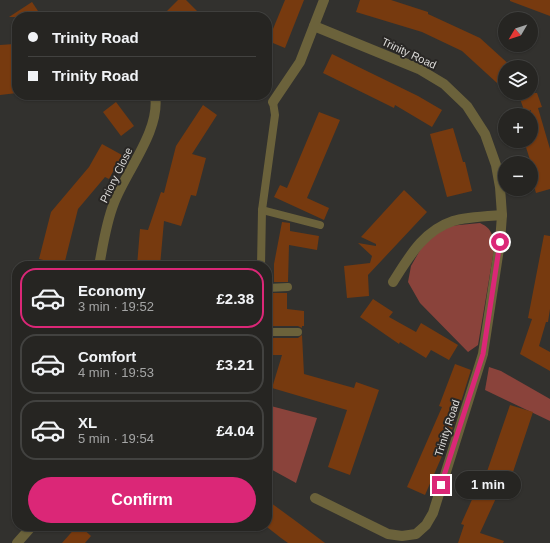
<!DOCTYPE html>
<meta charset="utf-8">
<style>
:root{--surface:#262522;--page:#2e2d2a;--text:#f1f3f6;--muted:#a4a5a5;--line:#424240;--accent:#db2777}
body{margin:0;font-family:Arial,sans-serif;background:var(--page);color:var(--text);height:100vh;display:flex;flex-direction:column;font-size:15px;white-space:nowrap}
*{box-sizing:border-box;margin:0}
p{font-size:13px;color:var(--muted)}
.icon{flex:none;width:22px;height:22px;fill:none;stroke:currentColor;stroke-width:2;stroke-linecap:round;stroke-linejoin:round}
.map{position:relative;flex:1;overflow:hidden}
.side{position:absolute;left:12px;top:261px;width:260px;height:270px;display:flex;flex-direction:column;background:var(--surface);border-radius:16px;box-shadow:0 1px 3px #0004,0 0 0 1px var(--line)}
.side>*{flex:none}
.banner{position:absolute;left:12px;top:12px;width:260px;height:88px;border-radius:16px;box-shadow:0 1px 3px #0004,0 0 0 1px var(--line);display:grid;align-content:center;height:88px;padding:0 16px;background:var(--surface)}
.needle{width:26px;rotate:231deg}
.buttons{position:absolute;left:498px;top:12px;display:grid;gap:8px}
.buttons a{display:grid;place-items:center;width:40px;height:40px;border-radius:50%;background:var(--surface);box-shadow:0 1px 3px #0004,0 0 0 1px var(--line);font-size:20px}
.end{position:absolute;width:18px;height:18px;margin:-9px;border:5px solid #db2777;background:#fff;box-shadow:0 0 0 2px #fff}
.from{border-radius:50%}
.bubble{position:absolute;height:28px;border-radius:14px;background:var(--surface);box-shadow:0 1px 3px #0004,0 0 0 1px var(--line);font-size:13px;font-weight:600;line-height:28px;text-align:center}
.banner b{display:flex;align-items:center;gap:14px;height:38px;font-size:15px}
.banner b+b{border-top:1px solid var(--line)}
.banner i{width:10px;height:10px;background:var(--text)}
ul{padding:7px 0 0;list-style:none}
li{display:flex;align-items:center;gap:12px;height:60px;margin:0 8px 6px;padding:0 8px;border:2px solid var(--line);border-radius:16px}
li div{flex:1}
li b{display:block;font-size:15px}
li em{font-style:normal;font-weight:600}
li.selected{border-color:var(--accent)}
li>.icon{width:36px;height:36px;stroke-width:1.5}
.action{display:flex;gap:8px;margin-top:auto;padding:8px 16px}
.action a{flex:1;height:46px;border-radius:24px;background:var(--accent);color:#fff;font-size:16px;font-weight:600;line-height:46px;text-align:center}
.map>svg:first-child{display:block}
.green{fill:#8a433b}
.building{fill:#773a0f}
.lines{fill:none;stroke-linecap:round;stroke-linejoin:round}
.lane{stroke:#6b623b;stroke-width:8}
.street{stroke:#6b623b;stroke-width:10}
.route{stroke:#db2777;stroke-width:5}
.labels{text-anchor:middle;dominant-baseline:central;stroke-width:4;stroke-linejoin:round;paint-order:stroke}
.street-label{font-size:11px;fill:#dcdbd9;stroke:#292725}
</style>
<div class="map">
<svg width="550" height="543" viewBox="0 0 550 543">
<rect width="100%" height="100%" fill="#32312e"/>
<!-- green -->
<g class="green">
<path d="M480,223c13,6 13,13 14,27l-16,95 -10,7 -48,-49 -12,-21 3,-16 12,-21 12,-13 14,-6z"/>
<path d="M489,367l12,4 49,28v22l-65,-31z"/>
<path d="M267,405l50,13 -21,65 -29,-16z"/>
</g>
<!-- building -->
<g class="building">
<path d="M178,0h8l17,17h-42z"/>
<path d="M285,0h19l-19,48 -17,-7z"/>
<path d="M360,0h31l37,12v2l52,24 32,29h-7v7l-8,9 -35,-32 -40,-19 -66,-20z"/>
<path d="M510,0h40v16l-40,-15z"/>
<path d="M32,2l10,15h-33z"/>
<path d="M14,44l3,28v21l-17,2v-50z"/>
<path d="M332,54l86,42 24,14 -10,17 -37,-22 -1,3 -71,-35z"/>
<path d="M518,93h19l5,14 -4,1 12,41v40l-14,4 -5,-17v-13l-7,-22h7v-31l-6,3z"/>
<path d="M116,102l18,24 -13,10 -18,-24z"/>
<path d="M203,105l14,10 -25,39 14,4 -10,38 -5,-1 -10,31 -17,-5 -4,45h-23l3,-37 8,1 13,-38 3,1 12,-47z"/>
<path d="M319,112l21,8 -33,78 22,10 -5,12 -50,-23 6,-12 7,3z"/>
<path d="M453,128l10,34h2l7,29 -25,6 -17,-63z"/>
<path d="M102,144l20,11 -13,24 -4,-2 -27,32 -14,56 -25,-6 12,-47 38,-45z"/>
<path d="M404,190l23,22 -59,63 1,21 -22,2 -3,-32 26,-3 2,-7 -14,-13 18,3v-2l-15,-7z"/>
<path d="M282,222l8,1v8l29,5 -2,14 -28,-5 -1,37h-14v-18z"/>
<path d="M544,235l6,1v73l-2,13h-2l-7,24 11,6v19l-30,-17 12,-35 -4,-1z"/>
<path d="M273,293h14v16l17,2v15h-2v2l-4,-2h-26z"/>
<path d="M373,299l20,13 -4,5 27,15 5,-9 37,22 -9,15 -18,-10 -5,8 -26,-16 -1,2 -39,-27z"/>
<path d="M302,335l2,39 50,14 2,-6 23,8 -29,85 -22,-8 19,-57 -75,-22 10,-33h-12l-1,-12h2v-5h27z"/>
<path d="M455,364l16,6 -22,70 -24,55 -18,-8 35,-80 -3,-1z"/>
<path d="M510,405l23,7 -25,75 -6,-2 -22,48 24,8 -1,2h-45l6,-18 -3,-1 18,-40 3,2z"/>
<path d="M267,500l30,22 28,21h-37l-7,-5 -14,-11z"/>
<path d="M77,526h3l11,10 -6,7h-23z"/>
</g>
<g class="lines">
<!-- lane -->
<g class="lane">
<path d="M262,210l58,15"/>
<path d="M261,266l1,-56 13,-95 -2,-13"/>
<path d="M267,288l21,-1"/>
<path d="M267,332h31"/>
</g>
<!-- street -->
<g class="street">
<path d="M314,26l105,43 25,15 23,22 18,28 11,31 4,22 2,28 -2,27 -17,112 -50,159 -7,12 -10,9 -14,2 -14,-2 -73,-36"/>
<path d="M273,102l27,-40 24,-62"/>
<path d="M99,266c4,-21 7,-43 15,-63 12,-32 47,-73 41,-108"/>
<path d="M393,282c16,-25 30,-51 60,-61 12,-4 35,-5 49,-6"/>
<path d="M17,543l15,-17"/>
</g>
</g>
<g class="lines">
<!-- route -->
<path class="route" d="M441,485l42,-131 17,-112"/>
</g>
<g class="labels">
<!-- street labels -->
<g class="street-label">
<text transform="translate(409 53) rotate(25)">Trinity Road</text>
<text transform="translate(116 175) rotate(-64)">Priory Close</text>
<text transform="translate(447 428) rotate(-72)">Trinity Road</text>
</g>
</g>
</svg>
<div class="buttons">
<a><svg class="needle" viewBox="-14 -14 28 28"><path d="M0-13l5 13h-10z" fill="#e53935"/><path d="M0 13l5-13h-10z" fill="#a4a5a5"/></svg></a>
<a><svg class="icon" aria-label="layers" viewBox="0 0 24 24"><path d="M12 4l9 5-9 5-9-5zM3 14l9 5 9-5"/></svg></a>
<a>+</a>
<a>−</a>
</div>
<i class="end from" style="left:500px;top:242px"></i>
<i class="end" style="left:441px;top:485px"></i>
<div class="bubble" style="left:455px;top:471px;width:66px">1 min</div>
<div class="banner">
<b><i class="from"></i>Trinity Road</b>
<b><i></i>Trinity Road</b>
</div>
<section class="side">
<ul>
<li class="selected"><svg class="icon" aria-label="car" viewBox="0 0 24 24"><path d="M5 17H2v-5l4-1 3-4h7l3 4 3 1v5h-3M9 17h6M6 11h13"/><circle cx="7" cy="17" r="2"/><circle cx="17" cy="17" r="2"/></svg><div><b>Economy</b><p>3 min · 19:52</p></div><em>£2.38</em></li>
<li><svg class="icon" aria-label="car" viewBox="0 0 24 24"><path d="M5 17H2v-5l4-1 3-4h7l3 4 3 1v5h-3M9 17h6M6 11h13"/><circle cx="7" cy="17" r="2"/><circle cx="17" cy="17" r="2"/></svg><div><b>Comfort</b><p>4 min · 19:53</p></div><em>£3.21</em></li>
<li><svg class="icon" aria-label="car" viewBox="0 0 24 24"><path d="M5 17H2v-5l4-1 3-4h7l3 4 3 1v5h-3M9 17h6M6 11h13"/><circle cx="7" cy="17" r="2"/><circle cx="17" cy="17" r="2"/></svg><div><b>XL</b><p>5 min · 19:54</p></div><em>£4.04</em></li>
</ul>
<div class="action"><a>Confirm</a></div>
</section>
</div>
